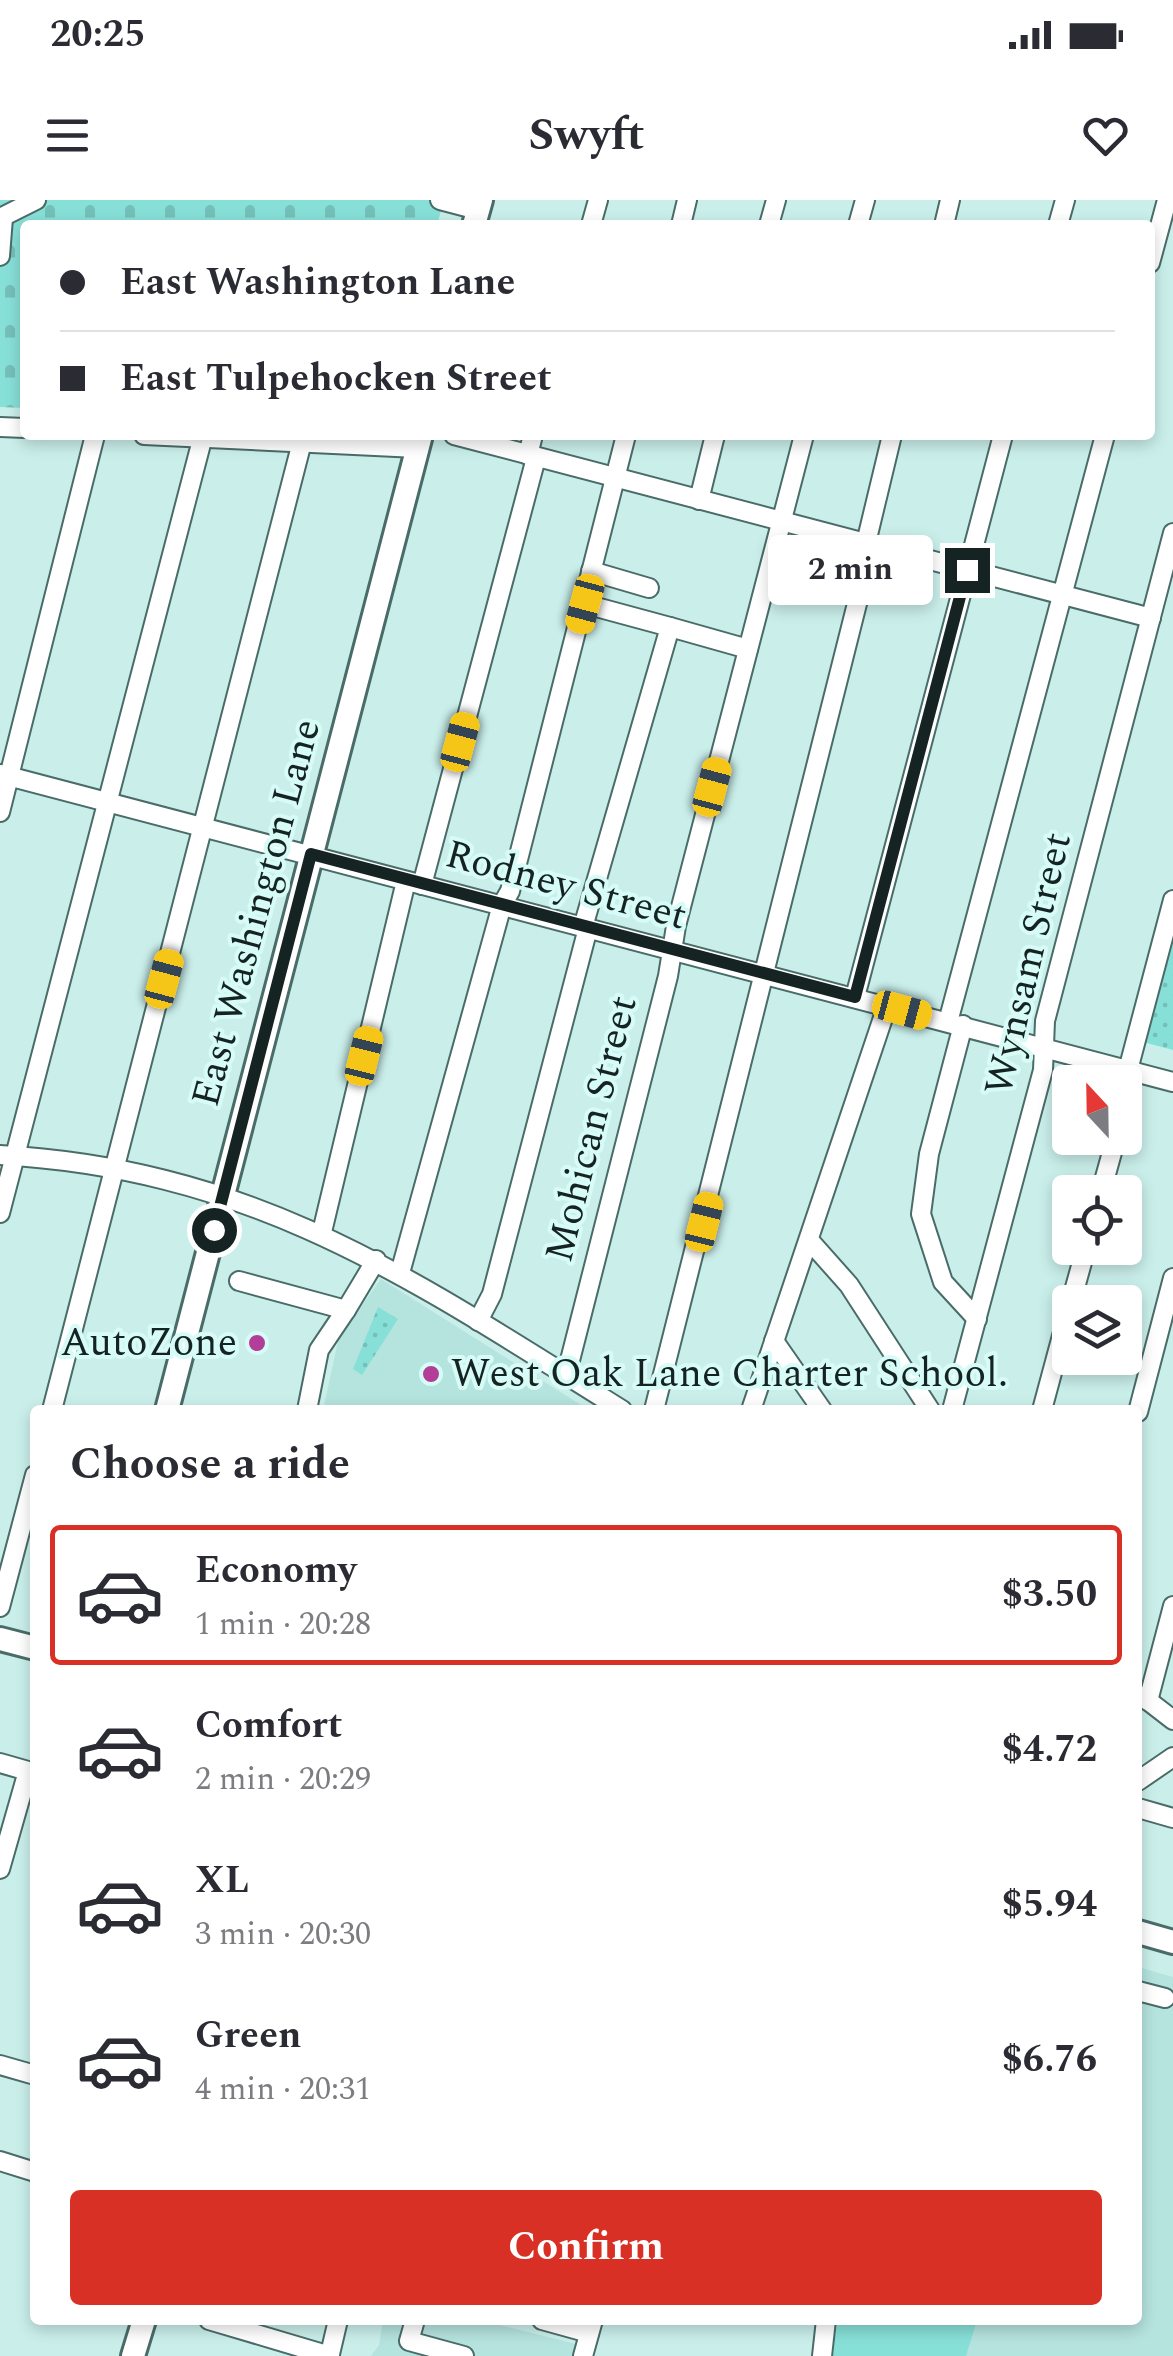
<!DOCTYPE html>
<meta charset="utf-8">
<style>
:root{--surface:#fff;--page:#f7f7f7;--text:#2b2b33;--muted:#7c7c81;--line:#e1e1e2;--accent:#d93025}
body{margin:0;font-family:Spectral,serif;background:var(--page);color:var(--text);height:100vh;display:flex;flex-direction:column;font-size:38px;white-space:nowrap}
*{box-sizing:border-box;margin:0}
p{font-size:32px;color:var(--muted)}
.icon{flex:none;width:55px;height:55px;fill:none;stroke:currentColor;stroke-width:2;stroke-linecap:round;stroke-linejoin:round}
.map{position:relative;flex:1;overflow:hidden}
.sheet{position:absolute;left:30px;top:1205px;width:1112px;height:920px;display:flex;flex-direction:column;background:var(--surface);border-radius:10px;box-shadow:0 5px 15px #0003}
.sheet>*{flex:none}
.hud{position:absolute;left:20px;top:20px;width:1135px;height:220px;border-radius:10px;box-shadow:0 5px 15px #0003;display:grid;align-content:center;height:220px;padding:0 40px;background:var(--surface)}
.needle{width:65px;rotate:338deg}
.fabs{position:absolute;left:1052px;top:865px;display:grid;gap:20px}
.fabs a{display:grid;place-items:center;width:90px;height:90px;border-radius:10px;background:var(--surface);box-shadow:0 5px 15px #0003;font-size:50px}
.end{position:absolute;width:45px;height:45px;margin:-22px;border:12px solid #152422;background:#fff;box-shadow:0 0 0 5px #fff}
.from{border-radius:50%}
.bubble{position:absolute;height:70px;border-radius:10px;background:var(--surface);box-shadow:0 5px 15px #0003;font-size:32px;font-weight:700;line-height:70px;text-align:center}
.car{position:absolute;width:30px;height:60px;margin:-30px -15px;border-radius:12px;box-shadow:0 0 8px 2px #0007;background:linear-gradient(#f5c518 24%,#345 0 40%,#f5c518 0 76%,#345 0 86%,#f5c518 0)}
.hud b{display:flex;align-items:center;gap:35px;height:95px;font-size:38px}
.hud b+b{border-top:2px solid var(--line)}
.hud i{width:25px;height:25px;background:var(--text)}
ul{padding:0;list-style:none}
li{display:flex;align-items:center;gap:30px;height:140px;margin:0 20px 15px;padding:0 20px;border:5px solid transparent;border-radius:10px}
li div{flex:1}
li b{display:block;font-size:38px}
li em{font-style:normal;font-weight:700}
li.current{border-color:var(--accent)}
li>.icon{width:90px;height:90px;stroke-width:1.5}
h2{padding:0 40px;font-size:45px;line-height:120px}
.primary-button{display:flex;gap:20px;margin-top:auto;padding:20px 40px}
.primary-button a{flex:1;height:115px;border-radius:10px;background:var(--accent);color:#fff;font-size:40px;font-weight:700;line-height:115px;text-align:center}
.status{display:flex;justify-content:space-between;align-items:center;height:70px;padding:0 50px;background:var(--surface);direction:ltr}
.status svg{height:28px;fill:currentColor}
header{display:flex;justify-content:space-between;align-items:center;height:130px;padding:0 40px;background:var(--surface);font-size:45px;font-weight:700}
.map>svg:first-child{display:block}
.built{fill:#b5e3de}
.green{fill:#87e0d8}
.cemetery{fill:url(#cemetery-stones)}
.park{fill:url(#park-dots)}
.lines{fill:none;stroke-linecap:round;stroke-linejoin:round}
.minor-casing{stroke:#4a6c69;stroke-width:22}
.major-casing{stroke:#4a6c69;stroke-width:28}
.minor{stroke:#fff;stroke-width:18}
.major{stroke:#fff;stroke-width:22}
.route{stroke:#152422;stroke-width:12}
.poi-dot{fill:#b23e97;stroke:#d7fcf8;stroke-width:4}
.labels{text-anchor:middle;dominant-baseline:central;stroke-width:8;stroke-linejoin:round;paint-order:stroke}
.street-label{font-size:40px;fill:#152422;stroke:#d7fcf8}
.poi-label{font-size:40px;fill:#152422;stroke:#d7fcf8;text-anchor:end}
</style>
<div class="status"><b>20:25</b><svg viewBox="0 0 49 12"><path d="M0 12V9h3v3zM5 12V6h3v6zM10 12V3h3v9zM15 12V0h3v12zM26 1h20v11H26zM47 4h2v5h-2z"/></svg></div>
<header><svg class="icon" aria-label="menu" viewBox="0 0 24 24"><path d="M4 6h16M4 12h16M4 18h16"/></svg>Swyft<svg class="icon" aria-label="heart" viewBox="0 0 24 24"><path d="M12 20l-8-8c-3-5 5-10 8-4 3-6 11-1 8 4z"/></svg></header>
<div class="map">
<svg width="1173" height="2156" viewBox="0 0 1173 2156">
<defs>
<pattern id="cemetery-stones" width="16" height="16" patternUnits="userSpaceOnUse" patternTransform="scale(2.5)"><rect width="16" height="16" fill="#87e0d8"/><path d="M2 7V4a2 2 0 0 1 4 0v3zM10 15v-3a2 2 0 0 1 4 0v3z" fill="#74c0b9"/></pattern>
<pattern id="park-dots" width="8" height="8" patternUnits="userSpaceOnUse" patternTransform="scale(2.5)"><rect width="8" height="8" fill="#87e0d8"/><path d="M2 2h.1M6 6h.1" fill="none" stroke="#74c0b9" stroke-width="1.8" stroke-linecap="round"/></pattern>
</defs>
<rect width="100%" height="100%" fill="#caefeb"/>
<!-- built -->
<g class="built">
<path d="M381,1079l208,131h-266l16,-73z"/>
<path d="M1138,1767l35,10v379h-342l7,-36h300z"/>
<path d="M383,2120h97l112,28 -2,8h-219l8,-11z"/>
</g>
<!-- green -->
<path class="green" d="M838,2120h139l-11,36h-135z"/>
<!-- cemetery -->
<path class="cemetery" d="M0,0h444l-7,25h-412v183l-25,-1z"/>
<!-- park -->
<g class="park">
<path d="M1173,724v126l-30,-8z"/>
<path d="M378,1107l20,12 -36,56 -9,-6z"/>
</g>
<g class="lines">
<defs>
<g id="minor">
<path d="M440,0l38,10"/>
<path d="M0,18l36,-18"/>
<path d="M591,25l7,-25"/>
<path d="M681,25l6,-25"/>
<path d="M769,25l7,-25"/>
<path d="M858,25l7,-25"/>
<path d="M944,25l6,-25"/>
<path d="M1058,25l7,-25"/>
<path d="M0,56l3,-38"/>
<path d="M1150,63l17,-63"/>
<path d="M0,227l25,1"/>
<path d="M144,235l273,13"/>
<path d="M454,235l697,183"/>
<path d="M528,255l5,-20"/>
<path d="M699,300l16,-65"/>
<path d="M866,343l26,-108"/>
<path d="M591,371l58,17"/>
<path d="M670,427l78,22"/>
<path d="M0,574l1173,308"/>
<path d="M0,612l95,-377"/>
<path d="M422,685l114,-427"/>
<path d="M583,727l87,-300 -85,-23"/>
<path d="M855,797l148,-562"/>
<path d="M948,822l157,-587"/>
<path d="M963,825l-34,129 -8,60 22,68 34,37"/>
<path d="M1128,870l45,-170"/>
<path d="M1125,903l9,-32"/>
<path d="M0,955c257,15 412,124 622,255"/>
<path d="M1101,992l15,-54"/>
<path d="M0,1013l202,-773"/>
<path d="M322,1032l84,-351"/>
<path d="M809,1040l40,45 81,125"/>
<path d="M400,1073l102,-368 8,-14 116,-456"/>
<path d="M239,1081l107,29 30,-50"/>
<path d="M1071,1102l15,-54"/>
<path d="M478,1121l14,-27 96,-366"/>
<path d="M774,1141l48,69"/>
<path d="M566,1176l102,-400 8,-50 128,-491"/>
<path d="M52,1210l250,-968"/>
<path d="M307,1210l12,-60 27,-40"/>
<path d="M654,1210l218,-866"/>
<path d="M751,1210l136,-404"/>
<path d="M952,1210l91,-340 2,-49 128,-488"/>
<path d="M1042,1210l28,-104"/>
<path d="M1138,1212l35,-134"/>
<path d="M0,1407l35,-132"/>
<path d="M1142,1496l31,24"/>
<path d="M1148,1501l25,-95"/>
<path d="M0,1563l28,8 -28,98"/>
<path d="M1138,1581l35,-24"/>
<path d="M1138,1608l35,10"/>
<path d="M1138,1791l27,7"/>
<path d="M0,1865l35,10"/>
<path d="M0,1961l35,11"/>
<path d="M209,2120l121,36"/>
<path d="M415,2120l-6,21 55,15"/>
<path d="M542,2120l47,13"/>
<path d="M330,2154l8,-34"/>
<path d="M583,2156l10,-36"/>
<path d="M822,2156l4,-36"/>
</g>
<g id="major">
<path d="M474,25l7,-25"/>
<path d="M167,1210l254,-975"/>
<path d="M0,1439l35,9"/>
<path d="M1138,1732l35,10"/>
<path d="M133,2156l11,-36"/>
</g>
</defs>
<!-- minor casing -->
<use href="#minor" class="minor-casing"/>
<!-- major casing -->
<use href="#major" class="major-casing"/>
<!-- minor -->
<use href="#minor" class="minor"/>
<!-- major -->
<use href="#major" class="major"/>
</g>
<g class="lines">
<!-- route -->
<path class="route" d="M214,1030l97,-376 544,143 112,-427"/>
</g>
<!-- markers -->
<g class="poi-dot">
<circle cx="257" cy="1143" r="10"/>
<circle cx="431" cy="1174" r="10"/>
</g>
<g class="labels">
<!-- street labels -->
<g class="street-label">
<text transform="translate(566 686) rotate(15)">Rodney Street</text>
<text transform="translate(257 713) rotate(-75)">East Washington Lane</text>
<text transform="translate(1029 764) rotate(-77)">Wynsam Street</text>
<text transform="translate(592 929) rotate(-76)">Mohican Street</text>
</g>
<!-- poi labels -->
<g class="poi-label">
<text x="237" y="1143">AutoZone</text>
<text x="451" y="1174" text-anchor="start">West Oak Lane Charter School.</text>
</g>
</g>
</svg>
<div class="fabs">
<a><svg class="needle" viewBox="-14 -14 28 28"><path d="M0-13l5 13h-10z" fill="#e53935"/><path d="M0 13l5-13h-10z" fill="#7c7c81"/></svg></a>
<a><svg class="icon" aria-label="locate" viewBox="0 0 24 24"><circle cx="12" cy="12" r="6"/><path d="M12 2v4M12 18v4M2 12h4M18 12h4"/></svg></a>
<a><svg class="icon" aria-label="layers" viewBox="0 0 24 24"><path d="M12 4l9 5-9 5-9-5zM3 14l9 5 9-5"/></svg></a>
</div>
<i class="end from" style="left:214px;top:1030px"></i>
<i class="end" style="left:967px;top:370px"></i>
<div class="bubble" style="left:768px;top:335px;width:165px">2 min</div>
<i class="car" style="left:585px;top:404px;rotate:195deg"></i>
<i class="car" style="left:460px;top:542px;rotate:15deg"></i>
<i class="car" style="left:712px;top:587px;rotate:15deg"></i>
<i class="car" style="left:164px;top:779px;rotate:15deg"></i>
<i class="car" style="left:902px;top:810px;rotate:105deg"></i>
<i class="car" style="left:364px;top:856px;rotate:14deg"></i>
<i class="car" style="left:704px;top:1022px;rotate:14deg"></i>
<div class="hud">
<b><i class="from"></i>East Washington Lane</b>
<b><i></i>East Tulpehocken Street</b>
</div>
<section class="sheet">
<h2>Choose a ride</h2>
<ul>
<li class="current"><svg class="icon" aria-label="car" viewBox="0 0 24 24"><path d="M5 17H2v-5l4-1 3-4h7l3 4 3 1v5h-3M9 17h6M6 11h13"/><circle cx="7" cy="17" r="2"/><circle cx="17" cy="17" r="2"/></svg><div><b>Economy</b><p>1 min · 20:28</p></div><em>$3.50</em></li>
<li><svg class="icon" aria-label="car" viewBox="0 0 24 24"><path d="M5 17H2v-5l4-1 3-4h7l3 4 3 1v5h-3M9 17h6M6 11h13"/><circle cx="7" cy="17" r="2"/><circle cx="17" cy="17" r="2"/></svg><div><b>Comfort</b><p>2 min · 20:29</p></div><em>$4.72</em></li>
<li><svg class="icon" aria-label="car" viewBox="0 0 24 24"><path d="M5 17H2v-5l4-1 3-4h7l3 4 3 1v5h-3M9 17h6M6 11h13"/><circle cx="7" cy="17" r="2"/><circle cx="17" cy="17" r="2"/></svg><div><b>XL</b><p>3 min · 20:30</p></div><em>$5.94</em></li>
<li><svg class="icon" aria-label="car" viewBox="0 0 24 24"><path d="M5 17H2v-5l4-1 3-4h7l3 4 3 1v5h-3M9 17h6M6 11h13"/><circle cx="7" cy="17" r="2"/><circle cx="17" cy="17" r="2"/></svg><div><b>Green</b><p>4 min · 20:31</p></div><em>$6.76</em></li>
</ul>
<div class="primary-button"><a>Confirm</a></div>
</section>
</div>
